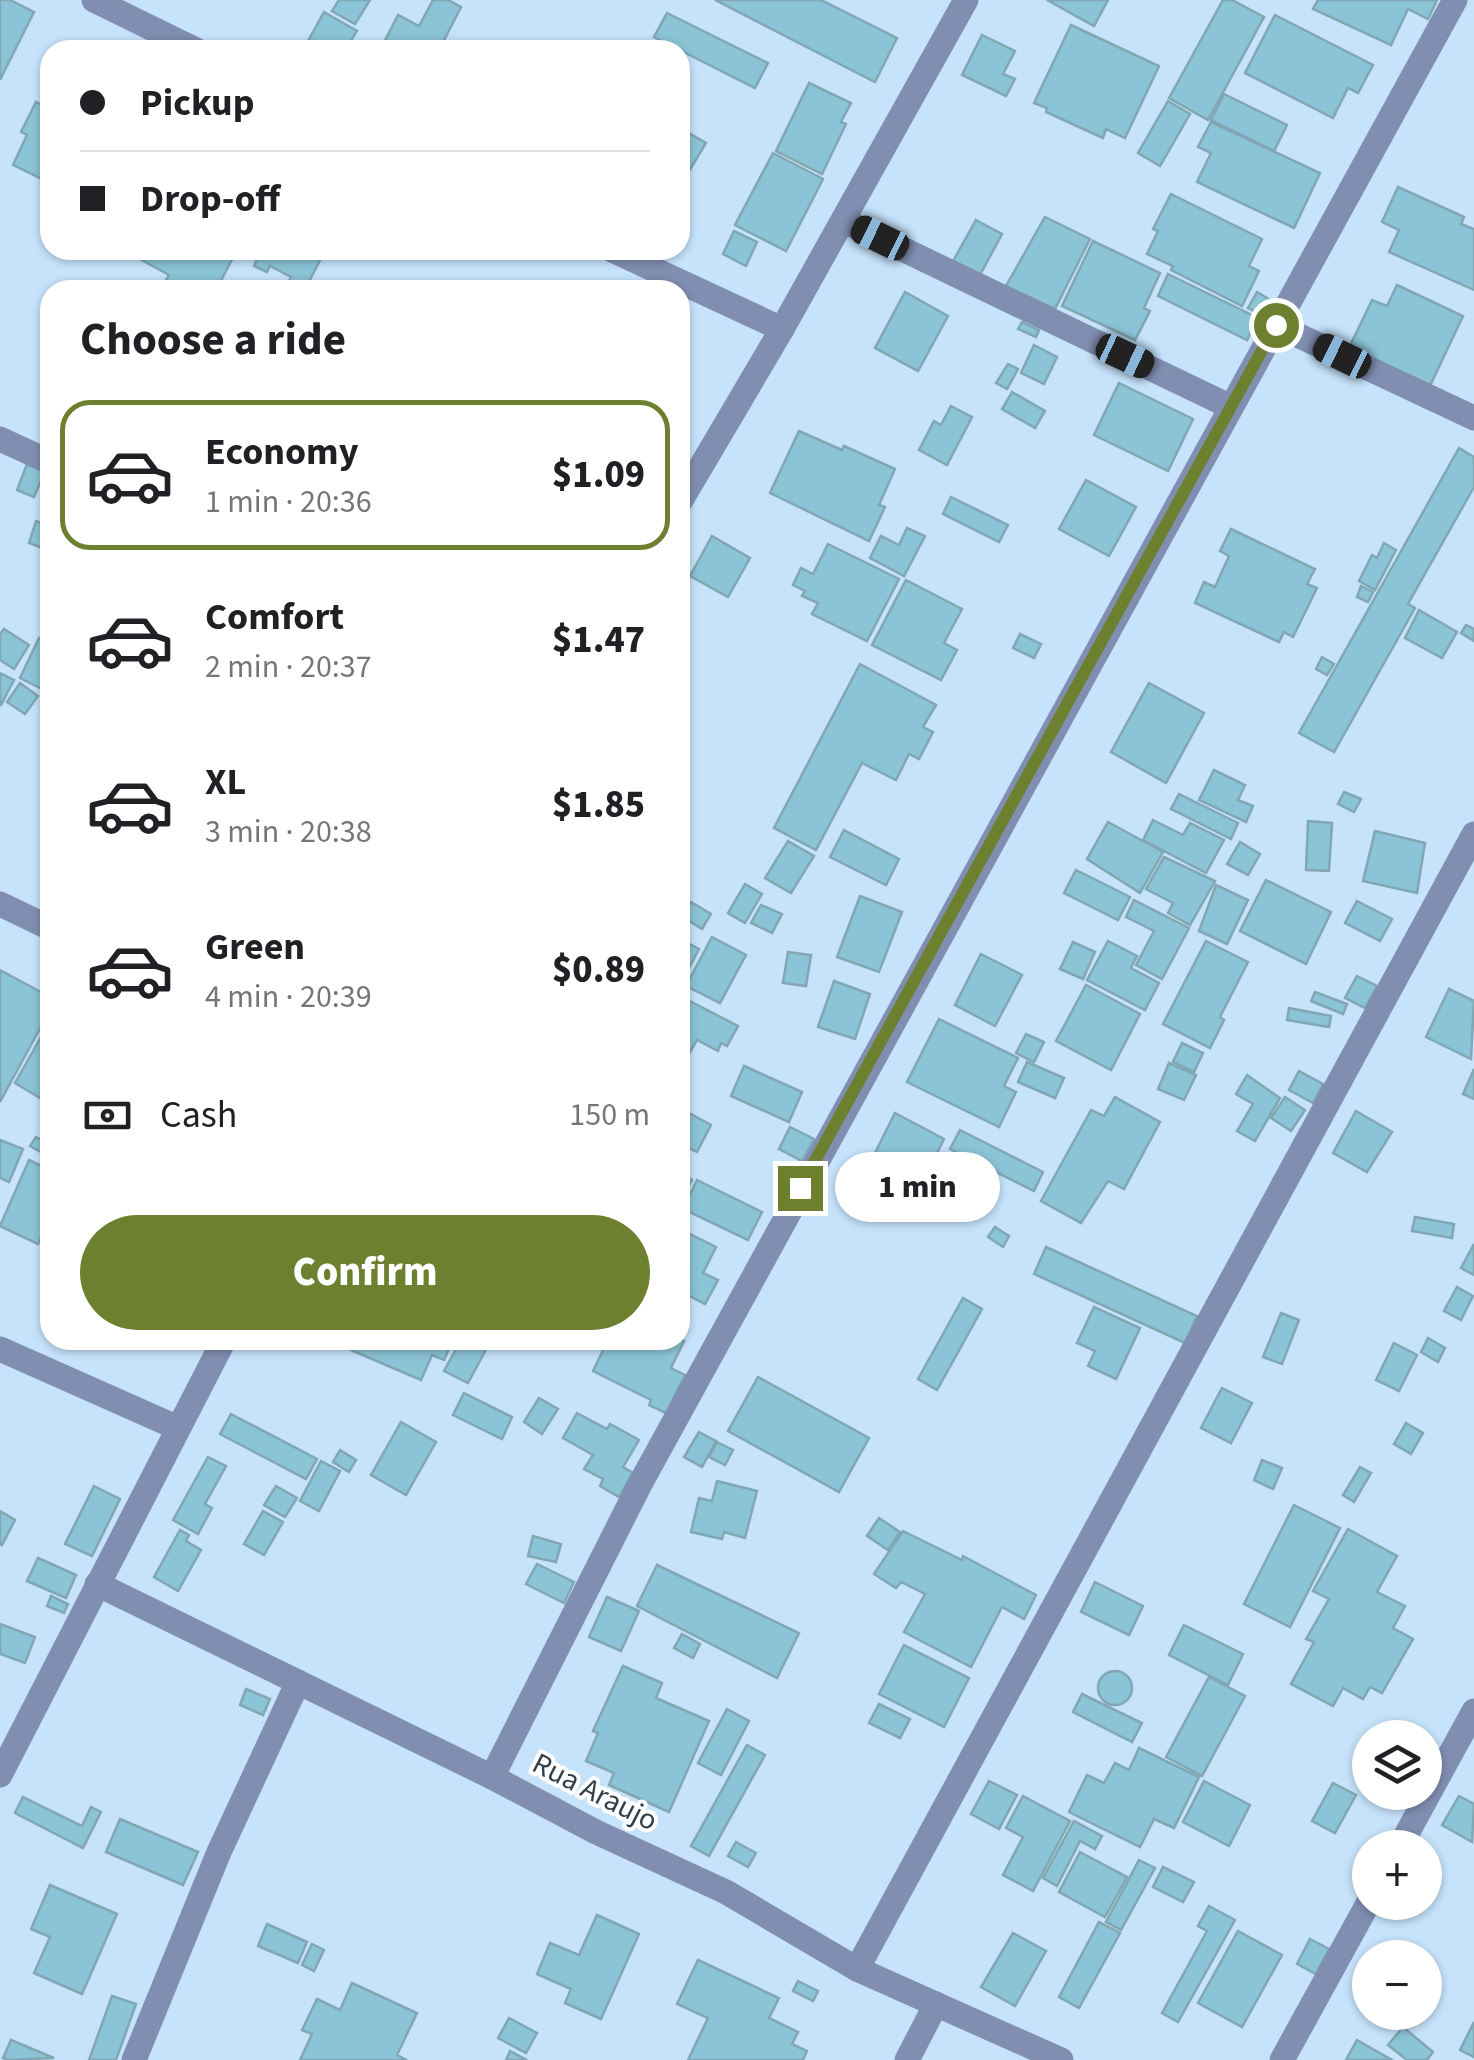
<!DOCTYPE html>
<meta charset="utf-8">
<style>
:root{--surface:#fff;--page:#f2f2f2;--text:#202124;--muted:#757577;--line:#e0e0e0;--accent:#6d8030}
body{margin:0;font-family:"Source Sans 3",sans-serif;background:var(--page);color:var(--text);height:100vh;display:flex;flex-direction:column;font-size:38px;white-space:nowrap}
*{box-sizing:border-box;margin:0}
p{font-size:32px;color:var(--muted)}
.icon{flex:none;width:55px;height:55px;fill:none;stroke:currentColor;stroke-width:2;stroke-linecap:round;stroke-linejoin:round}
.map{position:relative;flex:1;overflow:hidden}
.sheet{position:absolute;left:40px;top:280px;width:650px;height:1070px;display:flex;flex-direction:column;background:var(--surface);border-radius:30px;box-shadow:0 2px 8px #0004}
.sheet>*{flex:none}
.hud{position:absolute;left:40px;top:40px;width:650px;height:220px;border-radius:30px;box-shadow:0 2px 8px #0004;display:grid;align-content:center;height:220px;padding:0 40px;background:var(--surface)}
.fabs{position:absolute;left:1352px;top:1720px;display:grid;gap:20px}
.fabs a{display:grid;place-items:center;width:90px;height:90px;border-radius:50%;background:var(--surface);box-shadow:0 2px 8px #0004;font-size:50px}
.end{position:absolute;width:45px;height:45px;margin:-22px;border:12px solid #6d8030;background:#fff;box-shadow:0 0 0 5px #fff}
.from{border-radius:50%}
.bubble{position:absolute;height:70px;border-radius:35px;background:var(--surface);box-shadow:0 2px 8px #0004;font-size:32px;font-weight:800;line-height:70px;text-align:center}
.car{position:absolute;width:30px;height:60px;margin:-30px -15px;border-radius:12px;box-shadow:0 0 8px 2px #0007;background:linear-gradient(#222 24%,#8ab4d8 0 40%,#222 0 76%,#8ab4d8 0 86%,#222 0)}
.hud b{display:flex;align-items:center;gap:35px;height:95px;font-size:38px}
.hud b+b{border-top:2px solid var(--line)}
.hud i{width:25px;height:25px;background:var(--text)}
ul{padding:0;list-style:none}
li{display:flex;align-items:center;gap:30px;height:150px;margin:0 20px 15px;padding:0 20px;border:5px solid transparent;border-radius:30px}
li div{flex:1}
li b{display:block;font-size:38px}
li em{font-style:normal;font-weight:800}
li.active{border-color:var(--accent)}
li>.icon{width:90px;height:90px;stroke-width:1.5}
h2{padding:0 40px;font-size:45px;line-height:120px}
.pay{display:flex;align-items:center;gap:25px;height:110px;padding:0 40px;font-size:38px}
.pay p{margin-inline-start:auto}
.button{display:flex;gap:20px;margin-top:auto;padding:20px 40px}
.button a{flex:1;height:115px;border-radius:60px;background:var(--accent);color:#fff;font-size:40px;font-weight:800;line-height:115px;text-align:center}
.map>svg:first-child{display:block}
.building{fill:#8bc4d6;stroke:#80a7b3;stroke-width:2.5}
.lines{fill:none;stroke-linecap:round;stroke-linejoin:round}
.minor{stroke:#808eb1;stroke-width:25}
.route{stroke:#6d8030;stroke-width:12}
.labels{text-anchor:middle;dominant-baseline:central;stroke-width:8;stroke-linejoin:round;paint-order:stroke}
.street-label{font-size:30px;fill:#323e48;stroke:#fff}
</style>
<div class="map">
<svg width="1474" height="2060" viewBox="0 0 1474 2060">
<rect width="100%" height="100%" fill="#c6e3fb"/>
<!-- building -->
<g class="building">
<path d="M0,0h10l24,12 -34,68z"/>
<path d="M339,0h31l-15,24 -23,-13z"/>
<path d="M433,0h15l13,7 -22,43h-59l18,-35 21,11z"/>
<path d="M715,0h106l76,38 -22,44z"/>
<path d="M1047,0h61l-14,26z"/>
<path d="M1223,0h9l32,17 -56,103 -39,-22z"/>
<path d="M1318,0h119l-9,19 -20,-10 -17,36 -78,-36z"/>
<path d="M324,12l33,19 -12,19h-25l-13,-7z"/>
<path d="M667,13l101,50 -13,25 -101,-51z"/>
<path d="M1275,15l98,50 -15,28 -10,-5 -15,30 -88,-45z"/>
<path d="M1071,25l88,41 -34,72 -19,-9 -3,9 -57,-26 1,-4 -13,-5z"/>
<path d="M982,35l33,16 -12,23 12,5 -9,17 -44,-21z"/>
<path d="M809,83l42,20 -10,19 5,2 -24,50 -46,-23z"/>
<path d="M50,88v78l-3,-1 -7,13 -27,-13 14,-30 -6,-3 15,-30 6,3z"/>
<path d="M1224,94l63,31 -13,26 -63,-31z"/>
<path d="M1168,101l22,13 -30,52 -22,-13z"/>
<path d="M1211,122l109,51 -26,55 -97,-46 14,-29 -13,-6z"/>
<path d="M680,128l26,15 -26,43z"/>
<path d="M773,153l50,26 -37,72 -51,-26z"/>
<path d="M1398,187l66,30 -3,7 13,5v61l-85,-38 10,-22 -17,-8z"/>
<path d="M1171,194l91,45 -13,27 10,5 -17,35 -71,-36 2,-4 -26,-12 11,-23 -5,-2z"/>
<path d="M1045,217l45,22 -35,70 -49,-23z"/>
<path d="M976,220l26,14 -22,41 -27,-14z"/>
<path d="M734,231l23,11 -11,24 -23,-12z"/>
<path d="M1093,241l67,32 -16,35 6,3 -15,29 -73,-34z"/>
<path d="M143,250h94l-21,40h-32l-18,-10 3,-5 -31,-17z"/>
<path d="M261,250h64l-20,40 -18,-5 4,-8 -21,-11 -3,6 -13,-6z"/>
<path d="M1168,274l90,44 -11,22 -89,-44z"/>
<path d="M1397,285l66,31 -34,72 -81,-38 24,-50 15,6z"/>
<path d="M905,292l43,24 -30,55 -43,-23z"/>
<path d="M1257,292l15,9 -9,15 -15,-8z"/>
<path d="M1022,322l17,8 -3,7 -18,-8z"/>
<path d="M1034,345l23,12 -13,27 -23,-11z"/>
<path d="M1008,364l10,5 -11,20 -11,-6z"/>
<path d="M1119,383l74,36 -25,52 -74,-36z"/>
<path d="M1012,392l33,19 -10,17 -33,-19z"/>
<path d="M951,406l21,11 -25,48 -28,-15 15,-29 7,4z"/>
<path d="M799,431l43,19 2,-4 51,23 -16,36 6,2 -16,34 -99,-48z"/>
<path d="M1459,448l15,9v30l-66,117 7,4 -81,144 -35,-19z"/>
<path d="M27,464l18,7 -11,26 -17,-7z"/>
<path d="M1086,480l50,27 -27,49 -50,-27z"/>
<path d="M951,497l57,28 -9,17 -56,-28z"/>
<path d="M36,521l14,5v25l-21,-8z"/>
<path d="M907,528l18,8 -21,40 -34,-18 11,-22 18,9z"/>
<path d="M1231,529l84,40 -8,15 10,4 -24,49 -9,-5 -5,10 -84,-39 9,-21 11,5 14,-31 -9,-5z"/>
<path d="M712,536l38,22 -22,39 -38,-21z"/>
<path d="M1384,543l12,7 -21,40 -16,-9 13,-26 5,3z"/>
<path d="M828,544l71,35 -32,62 -55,-27 6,-11 -16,-7 3,-5 -12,-6 8,-17 12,6z"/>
<path d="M906,580l56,29 -18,34 13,7 -16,30 -69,-35z"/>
<path d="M1361,586l12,6 -5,10 -11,-5z"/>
<path d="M1419,610l38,22 -15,26 -37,-20z"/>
<path d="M1466,625l8,4v12l-13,-8z"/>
<path d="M4,629l25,16 -15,24 -14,-9v-26z"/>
<path d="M1020,634l21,10 -7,14 -21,-10z"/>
<path d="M39,638l11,5v22l-3,7 3,1v20l-30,-15z"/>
<path d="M1322,657l12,7 -7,11 -11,-6z"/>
<path d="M860,664l76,41 -13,22 10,5 -14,27 -10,-5 -13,26 -34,-17 -46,87 -42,-22z"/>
<path d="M0,673l14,7 -13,25 -1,-1z"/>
<path d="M20,683l18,13 -13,18 -18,-12z"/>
<path d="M1149,683l55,30 -38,70 -55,-31z"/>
<path d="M1214,770l31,15 -7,15 15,6 -7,16 -47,-22z"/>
<path d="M1344,792l17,7 -7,13 -16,-8z"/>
<path d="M1179,794l59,29 -7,16 -60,-30z"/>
<path d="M1153,820l30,15 7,-12 34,17 -18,33 -63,-33z"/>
<path d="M1308,821l24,2 -3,48 -23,-1z"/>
<path d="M1108,822l55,30 -23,41 -53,-34z"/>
<path d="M844,830l55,29 -13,26 -56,-28z"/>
<path d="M1375,831l50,12 -8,50 -54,-12z"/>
<path d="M788,841l26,15 -23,37 -26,-15z"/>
<path d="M1240,842l20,12 -12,21 -21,-11z"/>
<path d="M1164,857l51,24 -25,44 -22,-12 5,-10 -27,-14z"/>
<path d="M1076,870l54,27 -12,23 -54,-27z"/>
<path d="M1266,880l65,32 -25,52 -66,-33z"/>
<path d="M745,884l17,10 -17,29 -17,-10z"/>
<path d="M1216,885l32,15 -21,44 -28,-13z"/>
<path d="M860,896l42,16 -23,60 -42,-15z"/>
<path d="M1134,900l55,28 -27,51 -26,-14 18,-34 -28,-14z"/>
<path d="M1357,901l35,18 -12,22 -35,-18z"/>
<path d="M691,902l20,12 -9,15 -19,-12z"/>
<path d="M761,905l21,9 -10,19 -21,-10z"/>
<path d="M712,937l34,18 -26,48 -34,-17z"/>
<path d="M680,939l19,10 -19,36z"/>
<path d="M1108,941l29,15 -6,12 28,15 -14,27 -58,-30z"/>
<path d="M1206,941l42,21 -28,55 4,3 -14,28 -47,-24z"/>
<path d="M1073,942l22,10 -12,27 -23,-10z"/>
<path d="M788,952l23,3 -5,31 -23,-3z"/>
<path d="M981,954l41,21 -27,51 -40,-21z"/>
<path d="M0,970l50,27v13l-50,92z"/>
<path d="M1357,976l20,10 -12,22 -20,-10z"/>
<path d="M834,981l36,13 -15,45 -37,-12z"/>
<path d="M1086,985l54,29 -29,56 -55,-29z"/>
<path d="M1449,989l25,12 -3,58 -45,-22z"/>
<path d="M1315,992l32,12 -4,10 -32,-13z"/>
<path d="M680,996l58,30 -11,20 -6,-3 -3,8 -21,-11 -10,17 -7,-4z"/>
<path d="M1289,1008l42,8 -2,11 -42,-7z"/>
<path d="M939,1019l79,39 -14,28 12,6 -17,35 -92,-45z"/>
<path d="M50,1021v76l-3,5 -32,-19z"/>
<path d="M1026,1034l18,8 -10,20 -18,-9z"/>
<path d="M1182,1043l21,10 -9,19 -21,-10z"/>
<path d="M1027,1062l37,16 -9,20 -37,-16z"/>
<path d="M1169,1063l27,12 -12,25 -26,-11z"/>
<path d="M744,1066l58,26 -13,30 -58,-26z"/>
<path d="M1474,1069v30l-11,-5z"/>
<path d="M1299,1071l24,13 -10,19 -24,-13z"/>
<path d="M1247,1075l33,23 -25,43 -18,-10 16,-27 -17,-10z"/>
<path d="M1115,1097l45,25 -36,67 -16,-8 -27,42 -40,-22 50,-91 13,6z"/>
<path d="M1285,1097l20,13 -14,21 -20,-13z"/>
<path d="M680,1108l31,17 -14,27 -17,-9z"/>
<path d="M1356,1111l36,21 -25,40 -34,-19z"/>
<path d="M895,1113l49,26 -28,57 -50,-25z"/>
<path d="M790,1127l24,12 -12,22 -23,-12z"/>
<path d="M960,1130l83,42 -9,19 -84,-42z"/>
<path d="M36,1137l11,6 3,-6v20l-20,-11z"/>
<path d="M0,1140l23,9 -14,33 -9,-4z"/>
<path d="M29,1160l21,10v49l-12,25 -38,-18z"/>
<path d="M680,1173l12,7 -12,23z"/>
<path d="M697,1180l65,32 -14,28 -65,-31z"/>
<path d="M1415,1217l39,7 -2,14 -40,-7z"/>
<path d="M995,1227l14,9 -6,11 -15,-10z"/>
<path d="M680,1229l36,18 -13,26 15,7 -13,24 -25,-13z"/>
<path d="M1474,1244v31l-13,-7z"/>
<path d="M1046,1247l151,69 -12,27 -151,-69z"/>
<path d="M1457,1287l16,9 -12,24 -17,-9z"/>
<path d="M963,1298l19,11 -45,81 -19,-11z"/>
<path d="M1094,1307l46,21 -24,51 -28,-13 7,-15 -18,-8z"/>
<path d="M1281,1313l18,7 -17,44 -19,-7z"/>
<path d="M1428,1338l17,10 -7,14 -17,-10z"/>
<path d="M680,1339l4,2 -13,27 14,7 -19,38 -17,-8 2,-5 -58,-29 15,-31z"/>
<path d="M356,1340h97l-9,20 -12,-5 -11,25 -70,-30z"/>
<path d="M461,1340h30l-23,43 -24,-12z"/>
<path d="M1394,1343l23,12 -18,36 -23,-11z"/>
<path d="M758,1377l111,61 -30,54 -111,-61z"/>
<path d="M1222,1388l30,15 -21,40 -30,-15z"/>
<path d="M464,1393l48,24 -10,22 -49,-24z"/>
<path d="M539,1398l19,11 -16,25 -18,-12z"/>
<path d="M577,1413l30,16 3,-5 29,16 -16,27 10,6 -14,24 -19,-11 3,-7 -19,-10 9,-14 -30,-17z"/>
<path d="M231,1414l86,45 -11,20 -86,-45z"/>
<path d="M401,1422l35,20 -30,53 -35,-20z"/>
<path d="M1406,1423l17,10 -12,21 -17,-10z"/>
<path d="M699,1432l17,9 -14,26 -18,-10z"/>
<path d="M717,1442l16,8 -8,15 -16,-8z"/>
<path d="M340,1450l16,10 -7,12 -16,-10z"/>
<path d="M208,1457l18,9 -21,38 7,4 -14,26 -25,-14z"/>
<path d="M1262,1460l20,8 -9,21 -19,-9z"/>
<path d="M321,1461l19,10 -21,40 -19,-10z"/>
<path d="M1360,1467l11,6 -17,29 -11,-7z"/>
<path d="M717,1481l40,10 -12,47 -21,-6 -2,7 -31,-7 8,-34 13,3z"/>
<path d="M94,1486l26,13 -28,57 -27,-12z"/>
<path d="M276,1486l21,12 -12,19 -21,-12z"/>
<path d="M1294,1505l46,23 -50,99 -46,-23z"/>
<path d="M0,1511l15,9 -13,25 -2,-1z"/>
<path d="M263,1511l20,11 -19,33 -20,-11z"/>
<path d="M879,1518l21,14 -12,18 -21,-14z"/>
<path d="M1348,1529l49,27 -20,36 28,14 -12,22 20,11 -31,54 -12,-6 -7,12 -20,-11 -10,18 -42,-22 23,-42 -8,-3 23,-40 -16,-8z"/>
<path d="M180,1530l9,5 -3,6 15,9 -23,41 -24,-14z"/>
<path d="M903,1531l59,29 1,-4 73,39 -12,24 -22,-12 -31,60 -67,-35 21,-38 -24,-12 -5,6 -22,-14z"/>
<path d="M533,1536l28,8 -5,18 -28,-6z"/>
<path d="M38,1558l38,17 -10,23 -39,-17z"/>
<path d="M537,1564l37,18 -10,21 -38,-19z"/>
<path d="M657,1565l142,68 -22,45 -140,-72z"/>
<path d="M1095,1582l48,24 -14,29 -48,-23z"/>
<path d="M51,1596l17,8 -4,9 -17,-7z"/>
<path d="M607,1597l32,14 -18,40 -32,-14z"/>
<path d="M0,1624l35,13 -10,26 -25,-9z"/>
<path d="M1184,1625l59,29 -15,31 -59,-30z"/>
<path d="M682,1634l18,10 -7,14 -19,-10z"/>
<path d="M904,1645l65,33 -25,49 -65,-33z"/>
<path d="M623,1666l39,17 -6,15 53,23 -40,91 -60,-27 5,-12 -28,-12 12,-28 -5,-2z"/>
<circle cx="1115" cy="1688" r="17"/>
<path d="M1209,1677l36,19 -43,80 -36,-19z"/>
<path d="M246,1689l24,10 -7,16 -23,-10z"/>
<path d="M1082,1694l60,29 -10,19 -59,-30z"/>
<path d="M879,1704l31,15 -10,19 -31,-15z"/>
<path d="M727,1709l22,12 -28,54 -23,-12z"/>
<path d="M747,1745l18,10 -56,101 -18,-10z"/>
<path d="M1139,1748l60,29 -25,51 -20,-9 -14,28 -71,-35 18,-37 17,8 11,-20 14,7z"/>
<path d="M989,1781l28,14 -18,34 -28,-15z"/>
<path d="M1204,1781l46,24 -21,41 -46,-24z"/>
<path d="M1333,1783l23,12 -21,38 -23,-12z"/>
<path d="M1023,1796l47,25 -37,70 -30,-16 20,-38 -17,-9z"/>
<path d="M1459,1796l15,8 -2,38 -30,-17z"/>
<path d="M23,1797l59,29 9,-19 10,5 -18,36 -68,-35z"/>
<path d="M120,1819l78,33 -15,33 -77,-33z"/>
<path d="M1074,1821l28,15 -7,13 -15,-8 -23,45 -14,-8z"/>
<path d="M736,1842l20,11 -8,14 -20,-11z"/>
<path d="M1080,1852l47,25 -22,40 -46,-25z"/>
<path d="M1139,1860l16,8 -34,62 -15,-8z"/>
<path d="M1163,1867l31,15 -11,20 -30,-15z"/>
<path d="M50,1885l67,29 -35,80 -48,-21 16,-36 -19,-8z"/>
<path d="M1209,1906l26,14 -57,102 -16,-9 45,-82 -9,-5z"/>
<path d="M597,1915l42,19 -38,85 -36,-16 6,-14 -34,-15 13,-31 29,12z"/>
<path d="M1099,1922l21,11 -41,75 -20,-11z"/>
<path d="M267,1924l40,18 -9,21 -40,-17z"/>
<path d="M1238,1931l44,24 -40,72 -44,-24z"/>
<path d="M1013,1933l33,18 -31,55 -34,-19z"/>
<path d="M1310,1939l19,10 -13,25 -19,-10z"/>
<path d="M312,1944l12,6 -10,21 -12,-6z"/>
<path d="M698,1960l81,38 -10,20 29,14 -6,12 15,7 -4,9h-115l20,-42 -31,-14z"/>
<path d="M798,1981l20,10 -5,10 -20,-10z"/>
<path d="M352,1983l65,30 -20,42 10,5h-107l12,-26 -10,-4 15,-31 23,11z"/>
<path d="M112,1996l24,8 -20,56h-27z"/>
<path d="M509,2018l28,15 -11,20 -28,-15z"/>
<path d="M1474,2022v35l-14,-7z"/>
<path d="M1403,2027l30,25 -6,8h-20l-19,-15z"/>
<path d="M11,2040l43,18 -46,2 -5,-2z"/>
<path d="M1357,2040l35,20h-46z"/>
<path d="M510,2051l17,9h-21z"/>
</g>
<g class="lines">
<!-- minor -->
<g class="minor">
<path d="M94,0l102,50"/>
<path d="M844,221l387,186"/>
<path d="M612,250l170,79 184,-329"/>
<path d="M1276,325l198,93"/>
<path d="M0,439l50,23"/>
<path d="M680,502l102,-173"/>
<path d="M0,904l50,24"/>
<path d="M0,1349l178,79"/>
<path d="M97,1584l395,193 104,55 130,60 131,77 204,91"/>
<path d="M0,1775l224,-435"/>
<path d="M492,1777l148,-293 815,-1484"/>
<path d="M1399,1848l75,-137"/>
<path d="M857,1969l617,-1135"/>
<path d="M134,2060l85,-208 79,-170"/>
<path d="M907,2060l29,-56"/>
<path d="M1282,2060l88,-160"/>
</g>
</g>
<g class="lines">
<!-- route -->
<path class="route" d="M800,1188l476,-863"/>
</g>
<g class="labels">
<!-- street labels -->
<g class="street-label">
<text transform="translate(595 1792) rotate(27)">Rua Araujo</text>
</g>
</g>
</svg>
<div class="fabs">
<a><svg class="icon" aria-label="layers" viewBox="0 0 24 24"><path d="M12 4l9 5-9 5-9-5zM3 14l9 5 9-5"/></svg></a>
<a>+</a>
<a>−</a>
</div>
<i class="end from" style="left:1276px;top:325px"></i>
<i class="end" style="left:800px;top:1188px"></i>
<div class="bubble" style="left:835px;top:1152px;width:165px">1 min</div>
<i class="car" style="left:880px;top:238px;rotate:296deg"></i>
<i class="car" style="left:1125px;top:356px;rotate:115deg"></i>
<i class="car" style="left:1342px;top:356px;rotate:296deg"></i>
<div class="hud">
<b><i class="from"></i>Pickup</b>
<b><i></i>Drop-off</b>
</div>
<section class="sheet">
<h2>Choose a ride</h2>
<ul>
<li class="active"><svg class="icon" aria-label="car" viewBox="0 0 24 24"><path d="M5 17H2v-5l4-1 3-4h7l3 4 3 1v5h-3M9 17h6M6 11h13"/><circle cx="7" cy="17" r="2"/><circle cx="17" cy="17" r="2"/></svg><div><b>Economy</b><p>1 min · 20:36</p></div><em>$1.09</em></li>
<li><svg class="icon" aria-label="car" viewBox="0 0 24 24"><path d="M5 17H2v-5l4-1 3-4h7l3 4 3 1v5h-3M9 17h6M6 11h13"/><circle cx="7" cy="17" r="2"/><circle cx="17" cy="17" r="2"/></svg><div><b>Comfort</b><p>2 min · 20:37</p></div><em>$1.47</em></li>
<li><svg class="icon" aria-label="car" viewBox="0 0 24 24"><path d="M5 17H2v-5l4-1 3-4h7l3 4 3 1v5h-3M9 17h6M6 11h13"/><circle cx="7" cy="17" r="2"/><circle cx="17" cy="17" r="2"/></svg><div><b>XL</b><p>3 min · 20:38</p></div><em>$1.85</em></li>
<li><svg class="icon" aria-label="car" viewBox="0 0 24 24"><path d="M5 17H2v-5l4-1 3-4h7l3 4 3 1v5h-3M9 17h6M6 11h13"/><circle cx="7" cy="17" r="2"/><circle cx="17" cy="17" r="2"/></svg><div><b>Green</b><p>4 min · 20:39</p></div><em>$0.89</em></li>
</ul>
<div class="pay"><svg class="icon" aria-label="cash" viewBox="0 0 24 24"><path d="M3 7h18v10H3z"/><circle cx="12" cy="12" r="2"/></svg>Cash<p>150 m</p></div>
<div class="button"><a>Confirm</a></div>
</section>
</div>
